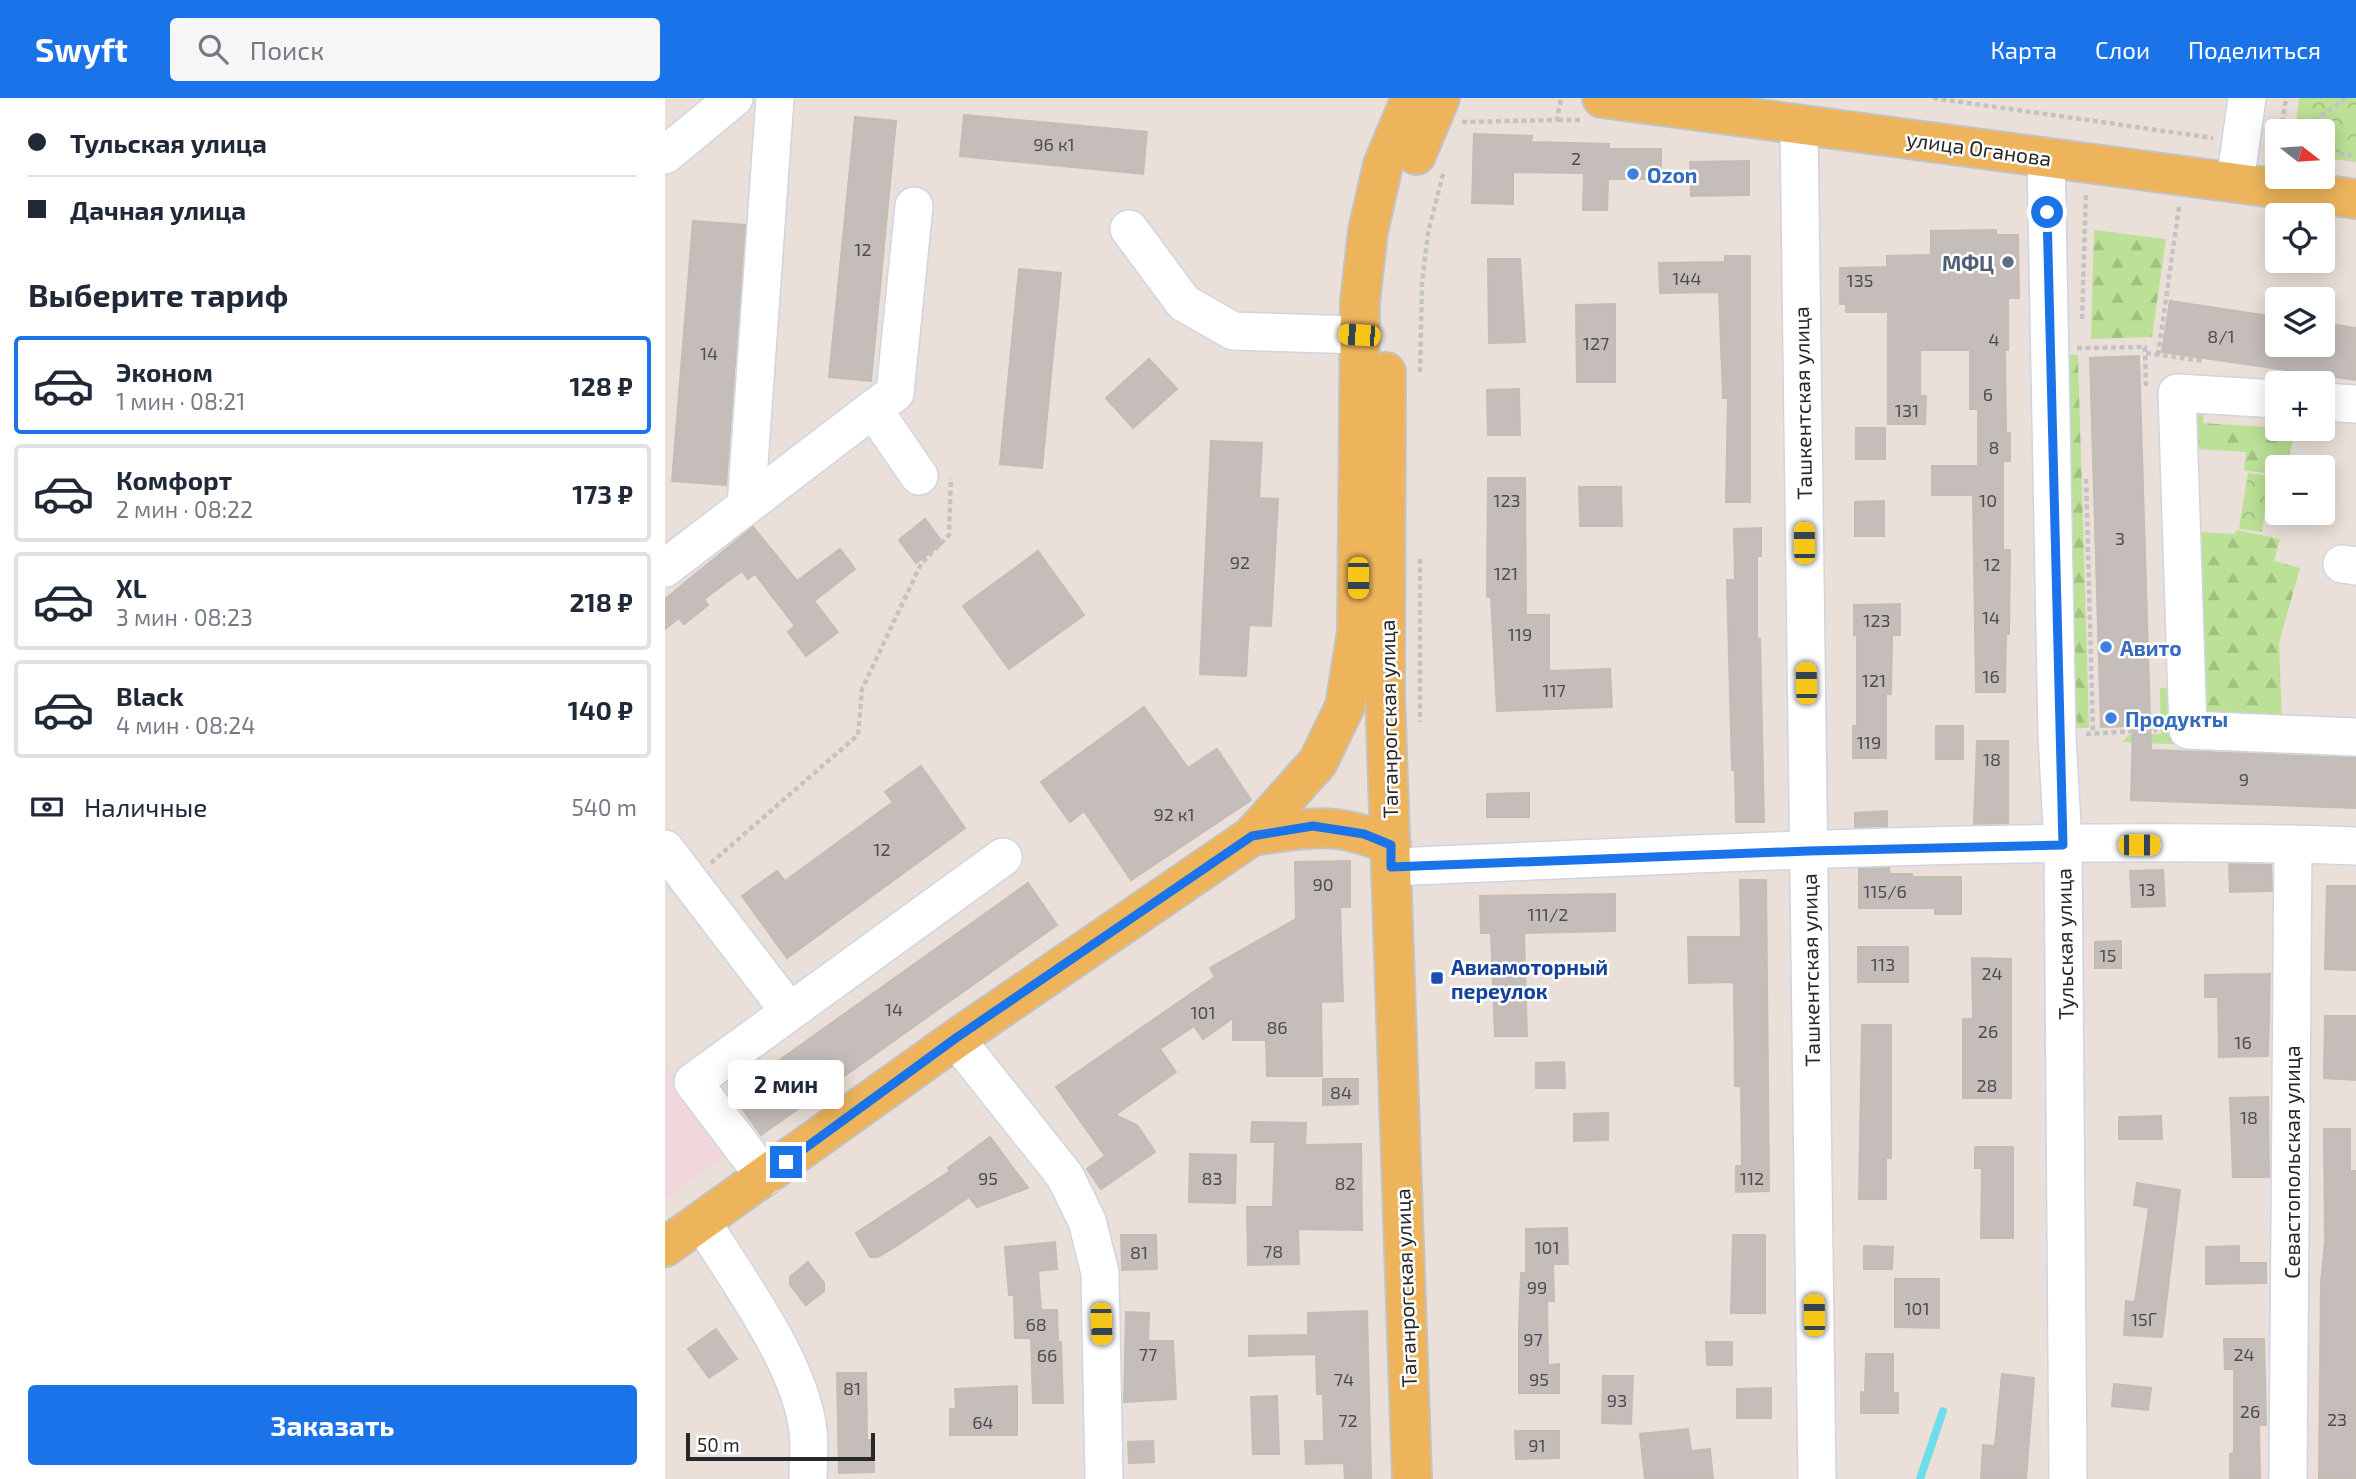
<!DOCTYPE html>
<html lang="ru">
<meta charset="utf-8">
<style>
:root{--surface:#fff;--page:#f6f6f7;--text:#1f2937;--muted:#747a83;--line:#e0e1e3;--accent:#1a73e8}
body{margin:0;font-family:"Exo 2",sans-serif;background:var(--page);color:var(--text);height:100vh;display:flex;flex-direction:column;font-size:26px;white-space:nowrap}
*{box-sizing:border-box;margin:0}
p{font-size:23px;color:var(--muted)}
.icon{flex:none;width:38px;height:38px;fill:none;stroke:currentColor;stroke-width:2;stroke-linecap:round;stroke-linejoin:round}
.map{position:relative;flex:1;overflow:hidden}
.drawer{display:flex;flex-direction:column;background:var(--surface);width:665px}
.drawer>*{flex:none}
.banner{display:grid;align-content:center;height:154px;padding:0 28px;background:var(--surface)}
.needle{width:46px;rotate:107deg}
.tools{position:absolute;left:1600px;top:21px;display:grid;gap:14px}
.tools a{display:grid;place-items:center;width:70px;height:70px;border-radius:7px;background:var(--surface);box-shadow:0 4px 18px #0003;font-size:35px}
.scale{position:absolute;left:21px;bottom:18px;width:189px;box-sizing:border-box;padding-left:7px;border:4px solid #282828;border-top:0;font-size:19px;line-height:24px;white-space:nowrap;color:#282828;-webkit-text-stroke:5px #fff;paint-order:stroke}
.end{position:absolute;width:32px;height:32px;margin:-16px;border:9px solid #1a73e8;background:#fff;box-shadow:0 0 0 4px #fff}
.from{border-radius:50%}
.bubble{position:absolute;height:49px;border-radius:7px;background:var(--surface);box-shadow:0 4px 18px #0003;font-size:23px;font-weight:700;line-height:49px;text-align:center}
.car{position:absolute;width:21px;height:42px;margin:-21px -10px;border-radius:9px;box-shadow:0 0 5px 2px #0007;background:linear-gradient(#f5c518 24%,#345 0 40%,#f5c518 0 76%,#345 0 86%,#f5c518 0)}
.banner b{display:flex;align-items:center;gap:24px;height:66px;font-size:26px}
.banner b+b{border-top:2px solid var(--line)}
.banner i{width:18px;height:18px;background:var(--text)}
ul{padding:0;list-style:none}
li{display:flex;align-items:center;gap:21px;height:98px;margin:0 14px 10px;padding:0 14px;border:4px solid var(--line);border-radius:7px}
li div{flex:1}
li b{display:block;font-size:26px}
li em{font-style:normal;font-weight:700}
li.selected{border-color:var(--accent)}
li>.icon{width:63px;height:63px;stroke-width:1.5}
h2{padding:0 28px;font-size:32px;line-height:84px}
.pay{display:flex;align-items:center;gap:18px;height:77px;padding:0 28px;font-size:26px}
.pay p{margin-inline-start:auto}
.cta{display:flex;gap:14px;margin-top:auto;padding:14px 28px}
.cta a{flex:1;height:80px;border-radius:7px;background:var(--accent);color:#fff;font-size:28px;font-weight:700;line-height:80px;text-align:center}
header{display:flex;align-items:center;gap:42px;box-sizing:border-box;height:98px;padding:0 35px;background:var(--accent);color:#fff}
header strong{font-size:33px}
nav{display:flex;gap:38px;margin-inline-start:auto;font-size:24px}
.search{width:490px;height:63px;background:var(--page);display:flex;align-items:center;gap:18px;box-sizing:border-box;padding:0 24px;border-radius:7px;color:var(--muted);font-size:26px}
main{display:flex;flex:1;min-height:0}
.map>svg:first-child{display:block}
.medical{fill:#f1d6db}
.forest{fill:url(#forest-firs)}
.park{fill:url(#park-crowns)}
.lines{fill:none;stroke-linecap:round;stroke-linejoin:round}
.stream{stroke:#6dddeb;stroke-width:8}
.building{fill:#c5bdb9;stroke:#c5bcb3;stroke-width:2}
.minor-casing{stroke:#ced5e1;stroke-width:40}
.major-casing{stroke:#c3c3c3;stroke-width:42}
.path{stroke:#c3c3c3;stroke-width:4.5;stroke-dasharray:5 3.5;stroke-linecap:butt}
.minor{stroke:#fff;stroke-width:37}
.major{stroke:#edb45b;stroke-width:38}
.route{stroke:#1a73e8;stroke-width:9}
.shop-dot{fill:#3f7fe0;stroke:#fff;stroke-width:2.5}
.service-dot{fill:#5c6f8a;stroke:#fff;stroke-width:2.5}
.transit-dot{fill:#1a4fb4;stroke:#fff;stroke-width:2.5}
.labels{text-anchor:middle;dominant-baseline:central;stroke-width:5;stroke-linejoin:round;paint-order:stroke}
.number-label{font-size:18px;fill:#4f4d4c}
.street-label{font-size:21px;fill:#282828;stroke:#fff}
.shop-label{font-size:21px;font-weight:bold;fill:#366cbe;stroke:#fff;text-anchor:start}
.service-label{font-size:21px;font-weight:bold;fill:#4e5e75;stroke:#fff;text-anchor:end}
.transit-label{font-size:21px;font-weight:bold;fill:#164399;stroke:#fff;text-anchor:start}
</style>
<header>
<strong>Swyft</strong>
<div class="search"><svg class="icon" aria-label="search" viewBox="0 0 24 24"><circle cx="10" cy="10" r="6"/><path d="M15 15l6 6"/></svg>Поиск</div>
<nav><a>Карта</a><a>Слои</a><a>Поделиться</a></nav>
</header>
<main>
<section class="drawer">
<div class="banner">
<b><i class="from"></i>Тульская улица</b>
<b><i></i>Дачная улица</b>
</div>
<h2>Выберите тариф</h2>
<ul>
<li class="selected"><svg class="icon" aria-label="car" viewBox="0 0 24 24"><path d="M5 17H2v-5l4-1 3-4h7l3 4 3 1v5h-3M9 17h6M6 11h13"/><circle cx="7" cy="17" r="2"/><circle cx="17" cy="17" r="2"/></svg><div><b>Эконом</b><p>1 мин · 08:21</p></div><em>128 ₽</em></li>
<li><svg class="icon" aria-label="car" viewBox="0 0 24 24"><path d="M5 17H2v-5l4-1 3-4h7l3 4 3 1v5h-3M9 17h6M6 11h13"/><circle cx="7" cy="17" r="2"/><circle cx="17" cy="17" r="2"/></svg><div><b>Комфорт</b><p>2 мин · 08:22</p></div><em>173 ₽</em></li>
<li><svg class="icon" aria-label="car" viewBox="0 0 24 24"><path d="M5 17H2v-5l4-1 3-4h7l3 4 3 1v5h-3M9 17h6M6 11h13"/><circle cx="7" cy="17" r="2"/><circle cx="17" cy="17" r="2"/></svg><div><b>XL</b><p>3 мин · 08:23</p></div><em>218 ₽</em></li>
<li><svg class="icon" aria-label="car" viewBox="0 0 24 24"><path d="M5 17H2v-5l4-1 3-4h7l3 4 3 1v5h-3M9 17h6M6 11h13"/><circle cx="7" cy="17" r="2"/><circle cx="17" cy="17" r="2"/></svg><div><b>Black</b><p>4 мин · 08:24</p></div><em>140 ₽</em></li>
</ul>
<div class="pay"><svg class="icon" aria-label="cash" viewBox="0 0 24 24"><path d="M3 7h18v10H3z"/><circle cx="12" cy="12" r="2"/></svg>Наличные<p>540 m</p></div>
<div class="cta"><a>Заказать</a></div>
</section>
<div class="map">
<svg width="1691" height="1381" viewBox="0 0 1691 1381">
<defs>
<pattern id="forest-firs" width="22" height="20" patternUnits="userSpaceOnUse" patternTransform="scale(1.75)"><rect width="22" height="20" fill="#bbe096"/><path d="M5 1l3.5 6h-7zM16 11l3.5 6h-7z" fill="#a1c081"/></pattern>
<pattern id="park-crowns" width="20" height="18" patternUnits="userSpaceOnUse" patternTransform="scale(1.75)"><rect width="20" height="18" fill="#bbe096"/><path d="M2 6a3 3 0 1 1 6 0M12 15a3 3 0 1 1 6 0" fill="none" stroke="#a1c081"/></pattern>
</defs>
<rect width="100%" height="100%" fill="#eae0d9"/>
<!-- medical -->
<path class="medical" d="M0,964l64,91 -64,46z"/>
<!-- forest -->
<g class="forest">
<path d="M1429,132l72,9 -14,98 -61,2z"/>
<path d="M1390,257h23l11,373h-22z"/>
<path d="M1539,303l-1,22 93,6 -10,38h-9v8l-33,-5 2,-18 -49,-3 -9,-45z"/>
<path d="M1571,432l44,9 -6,22 26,7 -21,75 3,81 -89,-3 7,-189 35,2z"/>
<path d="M1515,589l13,58 -71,-3 7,-7 32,-1 -1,-46z"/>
</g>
<!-- park -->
<g class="park">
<path d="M1634,0h57v64l-34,-4v-27h-27z"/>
<path d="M1583,375l22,3 -8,56 -23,-3z"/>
</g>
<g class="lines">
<!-- stream -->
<path class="stream" d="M1255,1381l23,-68"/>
</g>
<!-- building -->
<g class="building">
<path d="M299,17l183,17 -4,42 -183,-18z"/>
<path d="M190,19l41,4 -25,260 -42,-4z"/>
<path d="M809,36l58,2 -1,6 78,2v5h52v30h-53l-1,31h-24l1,-37 -71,-1v32l-41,-1z"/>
<path d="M1084,63v34l-58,1 -1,-34z"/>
<path d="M28,123l52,4 -19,260 -54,-4z"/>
<path d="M1331,132v5h22l1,63h-11v52h-3l1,83h4v28h-7v89h7l-1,84h-3l-1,58h-29l-3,-197h-41v-29h46v-57h-8v-59h-50v46h6l-1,28h-37v-112h-42v-8h-6v-36l47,-1v-11l44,-1v-24z"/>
<path d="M1060,158h25v246h-24l2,-104h-5l-4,-106 -59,1 -1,-30 66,-1z"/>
<path d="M823,161h32l5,83 -36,1z"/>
<path d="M354,171l42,4 -19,195 -42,-4z"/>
<path d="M1505,203l107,16v28h45v-22l34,5v52l-194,-28z"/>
<path d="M950,206v78h-38l-1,-77z"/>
<path d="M1474,258l12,394 205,8v50l-225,-8 2,-74 -32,1 -11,-369z"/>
<path d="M484,261l28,30 -44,39 -27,-30z"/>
<path d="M854,291l1,46h-32l-1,-45z"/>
<rect x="1191" y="330" width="29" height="31"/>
<path d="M546,343l51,2 -3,55 19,1 -7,127 -22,-1 -3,51 -46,-2z"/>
<path d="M823,380h37l1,137h23v56l61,-2 2,38 -115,4 -6,-114h-4z"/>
<path d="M914,389h42l1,39h-42z"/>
<path d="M1219,403v35h-29v-34z"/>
<path d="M260,421l18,24 -27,20 -17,-23z"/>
<path d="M88,429l44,54 43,-32 15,20 -41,32 24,31 -32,24 -18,-24 7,-6 -40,-52 -7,5 -6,-8 -38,28 4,6 -24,19 -5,-6 -14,11v-30z"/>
<path d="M1096,430v28h-4v83h3l4,183h-28l-1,-52h-3l-5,-190h8l-1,-51z"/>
<path d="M373,453l46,64 -75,54 -46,-63z"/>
<path d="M1235,506v31h-8l-1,59h-5v64h-33v-32h4v-91h-3v-30z"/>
<path d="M479,609l44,61 29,-19 34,51 -120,80 -47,-69 -14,11 -29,-40z"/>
<rect x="1271" y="628" width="27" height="33"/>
<path d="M1312,643h31v82l-34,1z"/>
<path d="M256,668l44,62 -178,130 -45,-62 35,-25 8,10 108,-79 -8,-10z"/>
<path d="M864,695v24h-42v-23z"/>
<path d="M1222,713v15l-32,1v-14z"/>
<path d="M685,763v46h-10l3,94 -22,1 1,74h-55l-1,-36h-33v-22l-30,21 -9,-13 -34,23 16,23 -61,43 22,10 18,27 -54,37 -14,-20 18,-13 -49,-69 159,-110 -5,-9 86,-49 -1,-57z"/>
<path d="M1564,766l42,1 1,26 -42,1z"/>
<path d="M1224,770l1,6h22v3h49v37h-26v-6h-76v-39z"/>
<path d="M1498,772l2,36 -33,1 -2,-36z"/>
<path d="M1075,782h26l3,311 -33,1v-26h6l-1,-80h-6l-1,-104 -45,1 -1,-46h53z"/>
<path d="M363,785l29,42 -296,210 -29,-41z"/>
<path d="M1662,788h29v84l-31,-1z"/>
<path d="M950,796v37l-91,2 3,103h-32l-4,-103h-10l-1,-37z"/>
<path d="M1456,843v27h-26v-26z"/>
<rect x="1193" y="849" width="50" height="35"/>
<path d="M1307,860l39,1v139h-48v-79h10z"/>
<path d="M1605,876l-2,82 -49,1 -1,-60h-13v-22z"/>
<path d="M1660,918h31v64l-32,-2z"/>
<path d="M1197,927h29v133h-5v41h-27z"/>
<path d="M899,964l1,26h-29v-25z"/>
<path d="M658,981h35v25l-35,1z"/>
<path d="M1603,999l1,80h-36l-3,-79z"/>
<path d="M943,1015v27l-34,1v-27z"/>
<path d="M1496,1018l1,23h-43v-22z"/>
<path d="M587,1024l54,1 -1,22 56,-1 1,86 -64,-1 1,35 -51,1 -1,-58h26l2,-65h-24z"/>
<path d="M1659,1031h26v42h6v308h-37l2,-196 4,-42z"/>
<path d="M325,1039l38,51 -51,19 -8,-10 -71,48 -20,12h-8l-14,-24 94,-62 -2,-3z"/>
<path d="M1310,1049h38v91h-32l1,-70h-7z"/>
<path d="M525,1056l46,1 -1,48 -46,-1z"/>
<path d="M1472,1085l43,7 -18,147 -38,-2 2,-34 9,1 14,-94 -15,-3z"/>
<path d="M902,1130l1,36h-15l1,37h-7l1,64 11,-1v29h-40v-68l2,-52h5v-44z"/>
<path d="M456,1137h35l1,34 -35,1z"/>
<path d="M1068,1137h32v78h-34z"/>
<path d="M390,1144l2,27 -19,2 3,39h16l1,32h3l2,61h-30l-2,-65h-16l-1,-43h-5l-4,-48z"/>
<path d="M1199,1148l29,1 -1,22h-28z"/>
<path d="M1574,1148v17h27v20l-60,1v-37z"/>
<path d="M143,1164l16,21v8l-18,14 -16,-20v-8z"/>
<path d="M1230,1181h44v49l-44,-1z"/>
<path d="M702,1213l4,168h-26l-1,-16 -38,1 -1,-23h19l-1,-47h-6l-1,-40 -67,2v-20l59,-1v-22z"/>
<path d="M461,1214l23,1 -1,28h25l3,58 -52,3z"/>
<path d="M51,1231l21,30 -28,19 -21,-29z"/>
<path d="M1559,1241h40l2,86h-7l1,54h-30v-25l4,-1v-84h-9z"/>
<path d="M1041,1244h26v23h-25z"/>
<path d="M1201,1256h27v39h5v20h-37v-21l4,1z"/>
<path d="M172,1275h29l1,67h6l1,32 -35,1z"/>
<path d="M1337,1276l32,4 -8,101h-45l2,-34 12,1z"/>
<path d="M938,1278h30l-2,48 -29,-1z"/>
<path d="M1449,1286l37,4 -3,22 -36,-4z"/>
<path d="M352,1288v49h-67v-26h6l-1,-20z"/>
<path d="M1106,1290v30h-34v-29z"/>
<path d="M612,1298l2,58h-26l-2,-57z"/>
<path d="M1023,1331l3,22 19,-2 3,30h-68l-5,-45z"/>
<path d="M850,1333h44v27l-43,1z"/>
<path d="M488,1343l1,21 -25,1 -1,-21z"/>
</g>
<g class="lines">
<defs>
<g id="minor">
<path d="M1134,27l18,1354"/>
<path d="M0,57l69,-57"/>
<path d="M1381,59l11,578 6,110 5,634"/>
<path d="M1570,85l12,-85"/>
<path d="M464,131l55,74 49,28 126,4"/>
<path d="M1612,301l-100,-6 11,337 168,7"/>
<path d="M1657,304l34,2"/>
<path d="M208,311l22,-16 19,-187"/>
<path d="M81,408l29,-408"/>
<path d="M1677,466l14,2"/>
<path d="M0,470l208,-159 46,67"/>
<path d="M0,751l124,162"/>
<path d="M726,769c321,-13 644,-32 965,-21"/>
<path d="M291,941l109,137 22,45 13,52 4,206"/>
<path d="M100,1079l-72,-95 310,-225"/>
<path d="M37,1124c35,57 99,142 106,209 2,15 0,32 0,48"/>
<path d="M1623,1381l5,-635"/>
</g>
<g id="major">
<path d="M937,0l754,101"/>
<path d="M751,57l24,-57"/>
<path d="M721,274l-1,321 27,786"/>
<path d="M587,738c59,-8 81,-16 139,9"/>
<path d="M0,1149l291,-208 296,-203 66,-74 27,-56 12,-74 3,-330 8,-71 15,-66 28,-67"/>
</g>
</defs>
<!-- minor casing -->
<use href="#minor" class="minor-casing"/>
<!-- major casing -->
<use href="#major" class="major-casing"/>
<!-- path -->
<g class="path">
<path d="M1268,0l280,40"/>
<path d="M893,22h22"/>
<path d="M797,24l95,-2 4,-22"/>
<path d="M1616,33l5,-33"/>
<path d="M1635,33l46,-33"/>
<path d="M1657,54l34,4"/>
<path d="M1417,221l4,-127"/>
<path d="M1412,250l68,-1 1,39"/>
<path d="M1481,255l57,8"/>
<path d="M1493,257l21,-148"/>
<path d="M755,274l2,-89 6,-50 16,-63"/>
<path d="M1421,381l7,254"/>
<path d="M755,461v163"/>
<path d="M1421,636l71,-4"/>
<path d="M46,765l147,-128 4,-46 59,-125 28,-29 2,-57"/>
</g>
<!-- minor -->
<use href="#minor" class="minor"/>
<!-- major -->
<use href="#major" class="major"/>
</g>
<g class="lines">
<!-- route -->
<path class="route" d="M121,1064l170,-124 296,-202 61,-10 51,8 27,11v22l417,-16 255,-6 -16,-633"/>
</g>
<!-- markers -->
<g class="shop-dot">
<circle cx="968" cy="76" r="7"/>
<circle cx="1441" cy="549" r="7"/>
<circle cx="1446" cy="620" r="7"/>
</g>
<circle class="service-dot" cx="1343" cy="164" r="7"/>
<rect class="transit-dot" x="765" y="873" width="14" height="14" rx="3.5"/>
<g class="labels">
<!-- number labels -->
<g class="number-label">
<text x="389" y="46">96 к1</text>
<text x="911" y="60">2</text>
<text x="198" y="151">12</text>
<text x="1022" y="180">144</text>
<text x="1195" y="182">135</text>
<text x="1556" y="238">8/1</text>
<text x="1329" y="241">4</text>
<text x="931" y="245">127</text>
<text x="44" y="255">14</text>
<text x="1323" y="296">6</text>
<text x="1242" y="312">131</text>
<text x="1329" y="349">8</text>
<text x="842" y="402">123</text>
<text x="1323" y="402">10</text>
<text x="1455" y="440">3</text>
<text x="575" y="464">92</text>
<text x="1327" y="466">12</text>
<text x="841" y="475">121</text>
<text x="1326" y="519">14</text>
<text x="1212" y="522">123</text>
<text x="855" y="536">119</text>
<text x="1326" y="578">16</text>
<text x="1209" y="582">121</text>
<text x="889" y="592">117</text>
<text x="1204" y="644">119</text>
<text x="1327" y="661">18</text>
<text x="1579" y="681">9</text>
<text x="509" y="716">92 к1</text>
<text x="217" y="751">12</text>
<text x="658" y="786">90</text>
<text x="1482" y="791">13</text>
<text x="1220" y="793">115/6</text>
<text x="883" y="816">111/2</text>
<text x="1443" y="857">15</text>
<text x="1218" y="866">113</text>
<text x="1327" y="875">24</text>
<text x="229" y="911">14</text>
<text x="538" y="914">101</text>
<text x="612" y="929">86</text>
<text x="1323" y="933">26</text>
<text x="1578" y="944">16</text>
<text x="1322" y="987">28</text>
<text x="676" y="994">84</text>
<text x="1584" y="1019">18</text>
<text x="323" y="1080">95</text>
<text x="547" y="1080">83</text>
<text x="1087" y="1080">112</text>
<text x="680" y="1085">82</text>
<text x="882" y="1149">101</text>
<text x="608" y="1153">78</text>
<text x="474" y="1154">81</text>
<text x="872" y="1189">99</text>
<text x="1252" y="1210">101</text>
<text x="1479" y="1221">15Г</text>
<text x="371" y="1226">68</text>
<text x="868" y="1241">97</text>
<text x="483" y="1256">77</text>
<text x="1579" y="1256">24</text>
<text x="382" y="1257">66</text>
<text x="679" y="1281">74</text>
<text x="874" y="1281">95</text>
<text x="187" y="1290">81</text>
<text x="952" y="1302">93</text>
<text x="1585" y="1313">26</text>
<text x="1672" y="1321">23</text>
<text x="683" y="1322">72</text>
<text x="318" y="1324">64</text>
<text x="872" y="1347">91</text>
</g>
<!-- street labels -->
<g class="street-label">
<text transform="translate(1314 50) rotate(8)">улица Оганова</text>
<text transform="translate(1137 305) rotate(-91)">Ташкентская улица</text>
<text transform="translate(723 621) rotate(-91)">Таганрогская улица</text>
<text transform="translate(1399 846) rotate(-91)">Тульская улица</text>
<text transform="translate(1145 872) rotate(-91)">Ташкентская улица</text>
<text transform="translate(1626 1064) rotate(-90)">Севастопольская улица</text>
<text transform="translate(740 1190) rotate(-92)">Таганрогская улица</text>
</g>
<!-- shop labels -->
<g class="shop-label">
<text x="982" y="76">Ozon</text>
<text x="1455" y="549">Авито</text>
<text x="1460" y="620">Продукты</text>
</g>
<!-- service labels -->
<g class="service-label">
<text x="1329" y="164">МФЦ</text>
</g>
<!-- transit labels -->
<g class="transit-label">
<text x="786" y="868">Авиамоторный<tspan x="786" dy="24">переулок</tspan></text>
</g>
</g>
</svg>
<div class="tools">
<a><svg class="needle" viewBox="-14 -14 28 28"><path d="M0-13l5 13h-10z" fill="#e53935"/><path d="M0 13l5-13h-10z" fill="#747a83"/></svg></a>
<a><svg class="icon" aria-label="locate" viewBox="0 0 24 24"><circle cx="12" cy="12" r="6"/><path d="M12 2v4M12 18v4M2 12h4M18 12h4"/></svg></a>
<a><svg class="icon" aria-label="layers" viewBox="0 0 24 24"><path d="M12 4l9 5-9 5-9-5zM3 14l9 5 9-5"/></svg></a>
<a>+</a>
<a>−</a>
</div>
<div class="scale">50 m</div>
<i class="end from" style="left:1382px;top:114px"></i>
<i class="end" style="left:121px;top:1064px"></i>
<div class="bubble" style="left:63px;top:962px;width:116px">2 мин</div>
<i class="car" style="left:694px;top:237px;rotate:274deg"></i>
<i class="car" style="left:1139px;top:445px;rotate:359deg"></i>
<i class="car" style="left:693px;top:480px;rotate:180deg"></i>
<i class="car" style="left:1141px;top:585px;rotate:359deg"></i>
<i class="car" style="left:1474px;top:747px;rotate:90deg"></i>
<i class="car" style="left:1149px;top:1217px;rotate:359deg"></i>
<i class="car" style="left:436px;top:1226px;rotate:178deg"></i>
</div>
</main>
